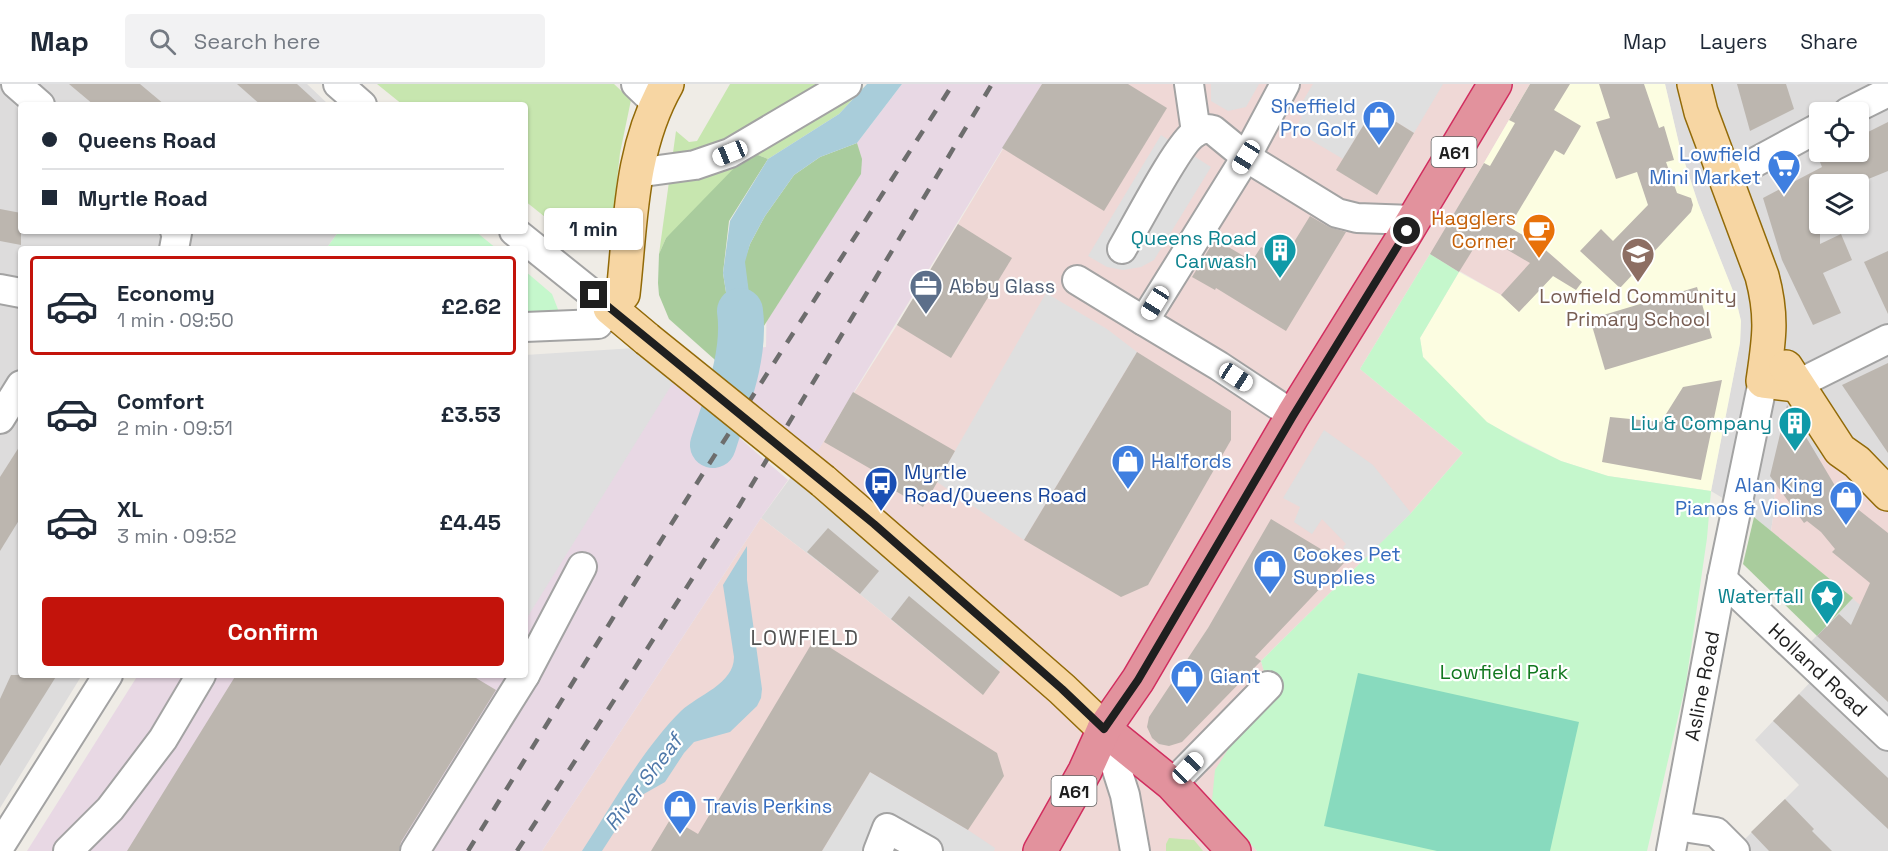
<!DOCTYPE html>
<meta charset="utf-8">
<style>
:root{--surface:#fff;--page:#f2f2f3;--text:#1f2937;--muted:#747a83;--line:#e0e1e3;--accent:#c3130b}
body{margin:0;font-family:"Space Grotesk",sans-serif;background:var(--page);color:var(--text);height:100vh;display:flex;flex-direction:column;font-size:22px;white-space:nowrap}
*{box-sizing:border-box;margin:0}
p{font-size:20px;color:var(--muted)}
.icon{flex:none;width:33px;height:33px;fill:none;stroke:currentColor;stroke-width:2;stroke-linecap:round;stroke-linejoin:round}
.map{position:relative;flex:1;overflow:hidden}
.side{position:absolute;left:18px;top:162px;width:510px;height:432px;display:flex;flex-direction:column;background:var(--surface);border-radius:6px;box-shadow:0 2px 4px #0004}
.side>*{flex:none}
.hud{position:absolute;left:18px;top:18px;width:510px;height:132px;border-radius:6px;box-shadow:0 2px 4px #0004;display:grid;align-content:center;height:132px;padding:0 24px;background:var(--surface)}
.controls{position:absolute;left:1809px;top:18px;display:grid;gap:12px}
.controls a{display:grid;place-items:center;width:60px;height:60px;border-radius:6px;background:var(--surface);box-shadow:0 2px 4px #0004;font-size:30px}
.end{position:absolute;width:27px;height:27px;margin:-14px;border:8px solid #1f1f1f;background:#fff;box-shadow:0 0 0 3px #fff}
.from{border-radius:50%}
.bubble{position:absolute;height:42px;border-radius:6px;background:var(--surface);box-shadow:0 2px 4px #0004;font-size:20px;font-weight:600;line-height:42px;text-align:center}
.car{position:absolute;width:18px;height:36px;margin:-18px -9px;border-radius:8px;box-shadow:0 0 4px 2px #0007;background:linear-gradient(#fff 24%,#345 0 40%,#fff 0 76%,#345 0 86%,#fff 0)}
.hud b{display:flex;align-items:center;gap:21px;height:57px;font-size:22px}
.hud b+b{border-top:2px solid var(--line)}
.hud i{width:15px;height:15px;background:var(--text)}
ul{padding:10px 0 0;list-style:none}
li{display:flex;align-items:center;gap:18px;height:99px;margin:0 12px 9px;padding:0 12px;border:3px solid transparent;border-radius:6px}
li div{flex:1}
li b{display:block;font-size:22px}
li em{font-style:normal;font-weight:600}
li.selected{border-color:var(--accent)}
li>.icon{width:54px;height:54px;stroke-width:1.5}
.button{display:flex;gap:12px;margin-top:auto;padding:12px 24px}
.button a{flex:1;height:69px;border-radius:6px;background:var(--accent);color:#fff;font-size:24px;font-weight:600;line-height:69px;text-align:center}
header{display:flex;align-items:center;gap:36px;box-sizing:border-box;height:84px;padding:0 30px;background:var(--surface);border-bottom:2px solid var(--line)}
header strong{font-size:28px}
nav{display:flex;gap:33px;margin-inline-start:auto;font-size:21px}
.search{width:420px;height:54px;background:var(--page);display:flex;align-items:center;gap:15px;box-sizing:border-box;padding:0 21px;border-radius:6px;color:var(--muted);font-size:22px}
.map>svg:first-child{display:block}
.residential{fill:#dddcdc;fill-rule:evenodd}
.commercial{fill:#efd8d6}
.industrial{fill:#e8d8e4}
.education{fill:#fcfde1}
.grass{fill:#c7e6af}
.forest{fill:#a9cc9d}
.park{fill:#c5f7cc}
.pitch{fill:#88dabe}
.parking{fill:#dfdfdf}
.water{fill:#a9cdda}
.lines{fill:none;stroke-linecap:round;stroke-linejoin:round}
.river{stroke:#a9cdda;stroke-width:46}
.building{fill:#bcb6af}
.minor-casing{stroke:#a3a3a3;stroke-width:32}
.major-casing{stroke:#926a08;stroke-width:36}
.highway-casing{stroke:#d12e5f;stroke-width:36}
.minor{stroke:#fff;stroke-width:28}
.major{stroke:#f7d6a3;stroke-width:33}
.highway{stroke:#e2929d;stroke-width:33}
.rail{stroke:#6d6d6d;stroke-width:4.5;stroke-dasharray:12 12;stroke-linecap:butt}
.major-bridge-casing{stroke:#926a08;stroke-width:36;stroke-linecap:butt}
.major-bridge{stroke:#f7d6a3;stroke-width:33}
.route{stroke:#1f1f1f;stroke-width:8}
.labels{text-anchor:middle;dominant-baseline:central;stroke-width:4.5;stroke-linejoin:round;paint-order:stroke}
.shield{fill:#fff;stroke:#626262;stroke-width:1.5}
.shield-label{font-size:18px;font-weight:bold;fill:#1f1f1f}
.shop-label{font-size:20px;fill:#366cbe;stroke:#fff;text-anchor:start}
.food-label{font-size:20px;fill:#c56008;stroke:#fff;text-anchor:end}
.culture-label{font-size:20px;fill:#0d838f;stroke:#fff;text-anchor:end}
.service-label{font-size:20px;fill:#4e5e75;stroke:#fff;text-anchor:start}
.education-label{font-size:20px;fill:#785e54;stroke:#fff}
.transit-label{font-size:20px;fill:#164399;stroke:#fff;text-anchor:start}
.street-label{font-size:20px;fill:#1f1f1f;stroke:#fff}
.park-label{font-size:20px;fill:#12781f;stroke:#fff}
.neighbourhood-label{font-size:21px;letter-spacing:1.5px;fill:#525252;stroke:#fff}
.water-label{font-size:21px;font-style:italic;fill:#5079aa;stroke:#fff}
</style>
<header>
<strong>Map</strong>
<div class="search"><svg class="icon" aria-label="search" viewBox="0 0 24 24"><circle cx="10" cy="10" r="6"/><path d="M15 15l6 6"/></svg>Search here</div>
<nav><a>Map</a><a>Layers</a><a>Share</a></nav>
</header>
<div class="map">
<svg width="1888" height="767" viewBox="0 0 1888 767">
<rect width="100%" height="100%" fill="#efece6"/>
<!-- residential -->
<g class="residential">
<path d="M0,0h307l22,21h-308v126h318l-13,18h-305v426h61l-82,133z"/>
<path d="M1665,0h223v410l-113,-9 -1,26 -3,20 -17,-14 -43,-26 29,-148 1,-22 -6,-25 -37,-93 -18,-55zM1820,28h38v40h-38zM1820,100h38v40h-38z"/>
<path d="M811,377l211,178 -39,56 -137,-112 -85,-65 30,-41z"/>
<path d="M1853,514l35,30v223h-153l-1,-1 65,-65 -44,-45 65,-68 -20,-19z"/>
</g>
<!-- commercial -->
<g class="commercial">
<path d="M1042,0h488l-67,115 78,47 22,19 -44,47 -18,-17 -71,-41 -70,115 103,84 -52,60 -150,148 8,27 -57,112 45,51h-715l219,-333 85,65 136,111 40,-55 -211,-178 86,-136z"/>
<path d="M1840,366l48,44v134l-117,-97 3,-20 1,-26 44,-26z"/>
</g>
<!-- industrial -->
<g class="industrial">
<path d="M902,0h140l-226,370 -78,-63 13,-42 15,-2 1,-60 90,-144z"/>
<path d="M525,271l149,26 114,99 -27,38 -219,333h-515l111,-176h387z"/>
</g>
<!-- education -->
<path class="education" d="M1530,0h135l15,64 18,55 37,93 6,25 -1,22 -29,148 -103,-15 -47,-15 -78,-40 -60,-64 -3,-19 39,-66 42,23 18,17 44,-47 -22,-19 -78,-47z"/>
<!-- grass -->
<g class="grass">
<path d="M377,0h237l17,16 -11,53 -8,72 -5,17 -14,5 -14,-3 -54,-43v-96h-122z"/>
<path d="M730,0h128l5,4 -24,26 -71,45 -10,-4 -92,83 -7,16 17,-123 13,11 8,-1z"/>
<path d="M1169,754l25,2 9,11h-37v-7z"/>
</g>
<!-- forest -->
<g class="forest">
<path d="M857,59l5,16 -1,15 -106,166 -11,-78 6,-18 15,-28 29,-41 26,-18z"/>
<path d="M758,71l10,4 -39,62 -6,52 9,58 -9,36 -54,-48 -10,-24 -1,-12 1,-29 7,-16 71,-73 10,-7z"/>
<path d="M1754,433l99,81 -36,38 -74,-72z"/>
</g>
<!-- park -->
<g class="park">
<path d="M339,147h136l22,18h-171z"/>
<path d="M1430,170l29,18 -39,66 3,19 64,65 33,19 41,20 47,15 103,15 -4,47 -21,145 -39,168h-390l-45,-51 3,-30 53,-84 -7,-25 150,-148 52,-60 -103,-84z"/>
<path d="M525,187l27,23 7,18 -34,6z"/>
</g>
<!-- pitch -->
<path class="pitch" d="M1358,589l221,49 -29,129h-113l-113,-25z"/>
<!-- parking -->
<g class="parking">
<path d="M1211,0h48l-13,23 -18,4 -17,-10z"/>
<path d="M1313,0h130l-29,49 -40,-25 -31,51 -49,-29 8,-13 -5,-6z"/>
<path d="M1161,51l50,32 -57,93 -13,7 -18,3 -16,-3 -19,-11z"/>
<path d="M1046,209l61,36 30,23 -113,188 -87,-58z"/>
<path d="M635,264l39,33 -149,240v-266z"/>
<path d="M1324,346l49,35 38,48 -51,50 -17,-16 3,-3 -24,-25 -10,15 -18,-12 6,-15 -17,-9z"/>
<path d="M870,688l98,58 27,18 -1,3h-172z"/>
</g>
<!-- water -->
<g class="water">
<path d="M867,0h35l-45,59 -37,14 -26,18 -29,41 -15,28 -5,18 10,78 -13,41 -19,-14 9,-36 -9,-58 7,-52 38,-62 71,-45z"/>
<path d="M747,462v34l15,109 -1,9 -4,8 -27,26 -36,10 -10,11 -19,29 -23,13 -9,8 -31,48h-20c31,-47 59,-100 99,-140 17,-16 53,-27 53,-54l-11,-72z"/>
</g>
<g class="lines">
<!-- river -->
<path class="river" d="M713,361c13,-42 33,-89 27,-134"/>
</g>
<!-- building -->
<g class="building">
<path d="M69,0h71l25,21h-71z"/>
<path d="M237,0h60l23,21h-59z"/>
<path d="M1042,0h86l39,24 -63,103 -102,-63z"/>
<path d="M1530,0h40l-16,26 27,16 -17,29 -9,-5 -46,77 32,19 41,36 -6,8 -23,-14 -34,36 -18,-17 29,-32 -48,-28 -23,37 -29,-18 54,-91 6,3 25,-43 -6,-3z"/>
<path d="M1599,0h45l15,44 5,-2 10,34 -8,2 11,31 14,5 2,7 -2,7 -71,76 -40,-37 21,-22 12,12 35,-36 -11,-33 -21,7 -20,-57 14,-4z"/>
<path d="M1737,0h49l8,25 -44,22z"/>
<path d="M1374,24l40,25 -37,62 -41,-25z"/>
<path d="M1888,38v49l-32,13h-36v60l21,-10 11,26 -29,13 18,40 -28,12 -31,-65 -19,-62 59,-31 -4,-10 12,-5h28v-15z"/>
<path d="M0,125l21,4v32l-21,-4z"/>
<path d="M1310,132l19,11 17,5 -60,99 -70,-43 -1,2 -23,-13 23,-38 37,22 9,-14 22,13z"/>
<path d="M958,140l54,34 -61,100 -54,-33z"/>
<path d="M1888,167v63l-24,-52z"/>
<path d="M1697,203l15,51 -107,32 -15,-51z"/>
<path d="M1137,268l94,59v29l-83,145 -27,12 -97,-57z"/>
<path d="M1888,279v90l-46,-68z"/>
<path d="M1722,296l-21,100 -99,-18 8,-45 51,5 22,-35z"/>
<path d="M853,308l102,59 -32,56 -50,-29 3,-6 -52,-30z"/>
<path d="M1787,321l47,79 16,19 38,30v169l-71,-66 22,-22 12,11 19,-42 -38,-31 3,-3 -14,-17 -14,-11 -3,2 -34,-47z"/>
<path d="M21,360v73l-21,34v-74z"/>
<path d="M1271,435l73,44 -89,94 6,4 -79,81 -13,4 -10,-2 -7,-6 -5,-11 2,-10 59,-89z"/>
<path d="M828,444l51,43 -19,23 -53,-42z"/>
<path d="M909,512l91,76 -17,23 -92,-76z"/>
<path d="M815,554l182,115 7,23 -36,54 -98,-58 -48,79h-171l20,-33 27,16z"/>
<path d="M11,591h46l-57,91v-67z"/>
<path d="M236,591h235l25,15 -95,152 -2,9h-272z"/>
<path d="M1799,610l89,84v51l-115,-108z"/>
<path d="M1785,715l29,30 -2,2 20,20h-63l-18,-19z"/>
</g>
<g class="lines">
<defs>
<g id="minor">
<path d="M16,0l24,21"/>
<path d="M338,0l24,21"/>
<path d="M636,0l21,20"/>
<path d="M1189,0l7,48"/>
<path d="M1848,28l40,-20"/>
<path d="M636,89l59,-8 35,-12 117,-69"/>
<path d="M1726,94l94,-51"/>
<path d="M514,147l96,77 -12,16 -73,3"/>
<path d="M174,165l3,-16 -2,-2"/>
<path d="M1122,165c12,-20 57,-107 73,-116 5,-4 12,-5 18,-3l33,27 91,56 20,5 56,2"/>
<path d="M1077,196l67,41 102,-164 39,-73"/>
<path d="M0,205l21,4"/>
<path d="M1144,237l75,45 74,49"/>
<path d="M1796,301l92,-46"/>
<path d="M0,335l21,-34"/>
<path d="M1722,495l166,157"/>
<path d="M525,591l57,-108"/>
<path d="M1104,645l21,66 10,56"/>
<path d="M1172,700l96,-98"/>
<path d="M1676,742l40,6 19,19"/>
<path d="M0,762l108,-171"/>
<path d="M68,767l42,-42 53,-70 38,-64"/>
<path d="M415,767l110,-176"/>
<path d="M878,767l9,-23 41,23"/>
<path d="M1671,767l51,-272 41,-198"/>
</g>
<g id="major">
<path d="M1694,0l7,28 61,164c11,41 7,64 1,105l33,4"/>
<path d="M647,255l-37,-31 13,-14c8,-72 7,-145 44,-210"/>
<path d="M1786,283l54,83 17,12 31,32"/>
<path d="M823,397l239,208 42,40"/>
</g>
<g id="highway">
<path d="M1104,645l68,55 62,67"/>
<path d="M1040,767l45,-80 19,-42 34,-49 155,-265 108,-174 94,-157"/>
</g>
</defs>
<!-- minor casing -->
<use href="#minor" class="minor-casing"/>
<!-- major casing -->
<use href="#major" class="major-casing"/>
<!-- highway casing -->
<use href="#highway" class="highway-casing"/>
<!-- minor -->
<use href="#minor" class="minor"/>
<!-- major -->
<use href="#major" class="major"/>
<!-- highway -->
<use href="#highway" class="highway"/>
<!-- rail -->
<g class="rail">
<path d="M468,767l227,-365 258,-402"/>
<path d="M517,767l222,-345 253,-422"/>
</g>
<defs>
<path id="major-bridge" d="M647,255l176,142"/>
</defs>
<!-- major-bridge casing -->
<use href="#major-bridge" class="major-bridge-casing"/>
<!-- major-bridge -->
<use href="#major-bridge" class="major-bridge"/>
</g>
<g class="lines">
<!-- route -->
<path class="route" d="M594,211l280,229 188,165 42,40 34,-49 155,-264 114,-185"/>
</g>
<!-- icons -->
<defs>
<symbol id="shop-pin" viewBox="-11 -11 22 30"><path d="M0 17L-7.5 6A9.5 9.5 0 1 1 7.5 6Z" fill="#3f7fe0" stroke="#fff"/><path d="M-5-2.5h2.3a2.7 3.5 0 0 1 5.4 0H5L5.5 6h-11ZM-1.5-2.5h3a1.5 2.3 0 0 0-3 0Z" fill="#fff"/></symbol>
<symbol id="supermarket-pin" viewBox="-11 -11 22 30"><path d="M0 17L-7.5 6A9.5 9.5 0 1 1 7.5 6Z" fill="#3f7fe0" stroke="#fff"/><path d="M-6-5.5h2.5l.6 2H6L4.5 2H-2.5L-4.4-4H-6ZM-1.5 3.2a1.3 1.3 0 1 0 .1 0ZM3 3.2a1.3 1.3 0 1 0 .1 0Z" fill="#fff"/></symbol>
<symbol id="cafe-pin" viewBox="-11 -11 22 30"><path d="M0 17L-7.5 6A9.5 9.5 0 1 1 7.5 6Z" fill="#e8710a" stroke="#fff"/><path d="M-5.5-4.5H6V0H3Q3 3.5 0 3.5H-2.5Q-5.5 3.5-5.5 0ZM3-3.2v2h1.7v-2ZM-6 4.5H4V6H-6Z" fill="#fff"/></symbol>
<symbol id="building-pin" viewBox="-11 -11 22 30"><path d="M0 17L-7.5 6A9.5 9.5 0 1 1 7.5 6Z" fill="#0f9aa8" stroke="#fff"/><path d="M-4-6H4V6H1V3H-1V6H-4ZM-2.5-4.3h1.7v1.8h-1.7ZM.8-4.3h1.7v1.8H.8ZM-2.5-1h1.7V.8h-1.7ZM.8-1h1.7V.8H.8Z" fill="#fff"/></symbol>
<symbol id="school-pin" viewBox="-11 -11 22 30"><path d="M0 17L-7.5 6A9.5 9.5 0 1 1 7.5 6Z" fill="#8d6e63" stroke="#fff"/><path d="M0-5L7-2L0 1L-7-2ZM-4 1L0 2.5L4 1V4Q0 6-4 4Z" fill="#fff"/></symbol>
<symbol id="office-pin" viewBox="-11 -11 22 30"><path d="M0 17L-7.5 6A9.5 9.5 0 1 1 7.5 6Z" fill="#5c6f8a" stroke="#fff"/><path d="M-6-3h4V-5.5h4V-3h4V5H-6ZM-1-4.5V-3h2v-1.5ZM-6 0V1H6V0Z" fill="#fff"/></symbol>
<symbol id="bus-pin" viewBox="-11 -11 22 30"><path d="M0 17L-7.5 6A9.5 9.5 0 1 1 7.5 6Z" fill="#1a4fb4" stroke="#fff"/><path d="M-5-6H5V4H4V6H2V4H-2V6H-4V4H-5ZM-3.5-4V0h7V-4ZM-3.5 1.2v1.5H-2V1.2ZM2 1.2v1.5H3.5V1.2Z" fill="#fff"/></symbol>
<symbol id="sight-pin" viewBox="-11 -11 22 30"><path d="M0 17L-7.5 6A9.5 9.5 0 1 1 7.5 6Z" fill="#0f9aa8" stroke="#fff"/><path d="M0-6L1.8-2.2L6-1.7L2.9 1.2L3.7 5.4L0 3.3L-3.7 5.4L-2.9 1.2L-6-1.7L-1.8-2.2Z" fill="#fff"/></symbol>
</defs>
<g fill-rule="evenodd">
<use href="#shop-pin" x="1360" y="14" width="38" height="52"/>
<use href="#supermarket-pin" x="1765" y="63" width="38" height="52"/>
<use href="#cafe-pin" x="1520" y="127" width="38" height="52"/>
<use href="#building-pin" x="1261" y="147" width="38" height="52"/>
<use href="#school-pin" x="1619" y="151" width="38" height="52"/>
<use href="#office-pin" x="907" y="183" width="38" height="52"/>
<use href="#building-pin" x="1776" y="320" width="38" height="52"/>
<use href="#shop-pin" x="1109" y="358" width="38" height="52"/>
<use href="#bus-pin" x="862" y="380" width="38" height="52"/>
<use href="#shop-pin" x="1827" y="394" width="38" height="52"/>
<use href="#shop-pin" x="1251" y="463" width="38" height="52"/>
<use href="#sight-pin" x="1808" y="493" width="38" height="52"/>
<use href="#shop-pin" x="1168" y="573" width="38" height="52"/>
<use href="#shop-pin" x="661" y="703" width="38" height="52"/>
</g>
<g class="labels">
<!-- shield labels -->
<g class="shield">
<rect x="1431.5" y="53" width="45" height="30" rx="4.5"/>
<rect x="1051.5" y="692" width="45" height="30" rx="4.5"/>
</g>
<g class="shield-label">
<text x="1454" y="68">A61</text>
<text x="1074" y="707">A61</text>
</g>
<!-- shop labels -->
<g class="shop-label">
<text x="1356" y="22" text-anchor="end">Sheffield<tspan x="1356" dy="23">Pro Golf</tspan></text>
<text x="1761" y="70" text-anchor="end">Lowfield<tspan x="1761" dy="23">Mini Market</tspan></text>
<text x="1151" y="377">Halfords</text>
<text x="1823" y="401" text-anchor="end">Alan King<tspan x="1823" dy="23">Pianos &amp; Violins</tspan></text>
<text x="1293" y="470">Cookes Pet<tspan x="1293" dy="23">Supplies</tspan></text>
<text x="1210" y="592">Giant</text>
<text x="703" y="722">Travis Perkins</text>
</g>
<!-- food labels -->
<g class="food-label">
<text x="1516" y="134">Hagglers<tspan x="1516" dy="23">Corner</tspan></text>
</g>
<!-- culture labels -->
<g class="culture-label">
<text x="1257" y="154">Queens Road<tspan x="1257" dy="23">Carwash</tspan></text>
<text x="1772" y="339">Liu &amp; Company</text>
<text x="1804" y="512">Waterfall</text>
</g>
<!-- service labels -->
<g class="service-label">
<text x="949" y="202">Abby Glass</text>
</g>
<!-- education labels -->
<g class="education-label">
<text x="1638" y="212">Lowfield Community<tspan x="1638" dy="23">Primary School</tspan></text>
</g>
<!-- transit labels -->
<g class="transit-label">
<text x="904" y="388">Myrtle<tspan x="904" dy="23">Road/Queens Road</tspan></text>
</g>
<!-- street labels -->
<g class="street-label">
<text transform="translate(1818 586) rotate(43)">Holland Road</text>
<text transform="translate(1702 602) rotate(-79)">Asline Road</text>
</g>
<!-- park labels -->
<g class="park-label">
<text x="1504" y="588">Lowfield Park</text>
</g>
<!-- neighbourhood labels -->
<g class="neighbourhood-label">
<text x="805" y="553">LOWFIELD</text>
</g>
<!-- water labels -->
<g class="water-label">
<text transform="translate(643 698) rotate(-53)">River Sheaf</text>
</g>
</g>
</svg>
<div class="controls">
<a><svg class="icon" aria-label="locate" viewBox="0 0 24 24"><circle cx="12" cy="12" r="6"/><path d="M12 2v4M12 18v4M2 12h4M18 12h4"/></svg></a>
<a><svg class="icon" aria-label="layers" viewBox="0 0 24 24"><path d="M12 4l9 5-9 5-9-5zM3 14l9 5 9-5"/></svg></a>
</div>
<i class="end from" style="left:1407px;top:147px"></i>
<i class="end" style="left:594px;top:211px"></i>
<div class="bubble" style="left:544px;top:124px;width:99px">1 min</div>
<i class="car" style="left:730px;top:69px;rotate:248deg"></i>
<i class="car" style="left:1246px;top:73px;rotate:212deg"></i>
<i class="car" style="left:1155px;top:219px;rotate:212deg"></i>
<i class="car" style="left:1236px;top:293px;rotate:123deg"></i>
<i class="car" style="left:1188px;top:684px;rotate:44deg"></i>
<div class="hud">
<b><i class="from"></i>Queens Road</b>
<b><i></i>Myrtle Road</b>
</div>
<section class="side">
<ul>
<li class="selected"><svg class="icon" aria-label="car" viewBox="0 0 24 24"><path d="M5 17H2v-5l4-1 3-4h7l3 4 3 1v5h-3M9 17h6M6 11h13"/><circle cx="7" cy="17" r="2"/><circle cx="17" cy="17" r="2"/></svg><div><b>Economy</b><p>1 min · 09:50</p></div><em>£2.62</em></li>
<li><svg class="icon" aria-label="car" viewBox="0 0 24 24"><path d="M5 17H2v-5l4-1 3-4h7l3 4 3 1v5h-3M9 17h6M6 11h13"/><circle cx="7" cy="17" r="2"/><circle cx="17" cy="17" r="2"/></svg><div><b>Comfort</b><p>2 min · 09:51</p></div><em>£3.53</em></li>
<li><svg class="icon" aria-label="car" viewBox="0 0 24 24"><path d="M5 17H2v-5l4-1 3-4h7l3 4 3 1v5h-3M9 17h6M6 11h13"/><circle cx="7" cy="17" r="2"/><circle cx="17" cy="17" r="2"/></svg><div><b>XL</b><p>3 min · 09:52</p></div><em>£4.45</em></li>
</ul>
<div class="button"><a>Confirm</a></div>
</section>
</div>
